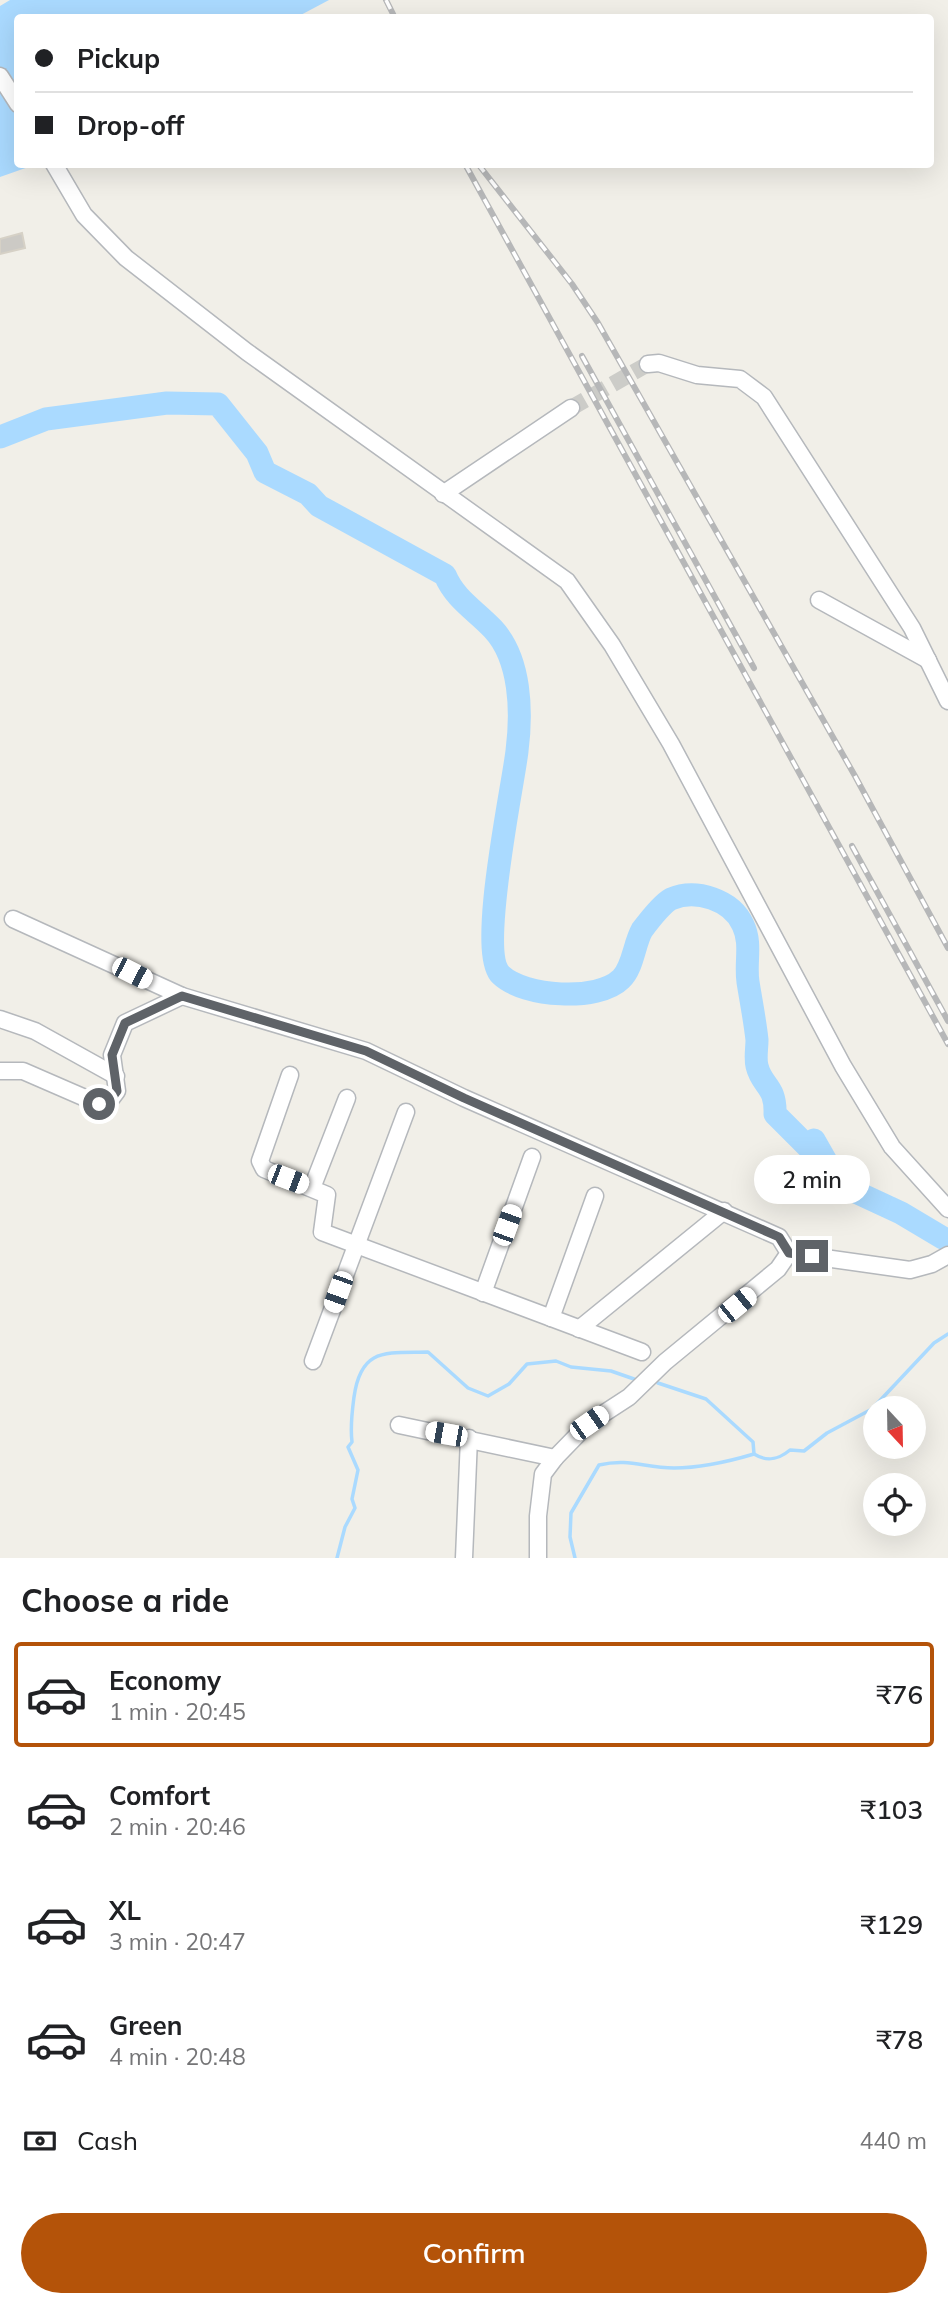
<!DOCTYPE html>
<meta charset="utf-8">
<style>
:root{--surface:#fff;--page:#f2f2f2;--text:#202124;--muted:#757577;--line:#e0e0e0;--accent:#b45309}
body{margin:0;font-family:Mulish,sans-serif;background:var(--page);color:var(--text);height:100vh;display:flex;flex-direction:column;font-size:26px;white-space:nowrap}
*{box-sizing:border-box;margin:0}
p{font-size:23px;color:var(--muted)}
.icon{flex:none;width:38px;height:38px;fill:none;stroke:currentColor;stroke-width:2;stroke-linecap:round;stroke-linejoin:round}
.map{position:relative;height:1558px;overflow:hidden}
.panel{display:flex;flex-direction:column;background:var(--surface);flex:1}
.panel>*{flex:none}
.top-card{position:absolute;left:14px;top:14px;width:920px;height:154px;border-radius:7px;box-shadow:0 7px 28px #0002;display:grid;align-content:center;height:154px;padding:0 21px;background:var(--surface)}
.needle{width:46px;rotate:158deg}
.controls{position:absolute;left:863px;top:1396px;display:grid;gap:14px}
.controls a{display:grid;place-items:center;width:63px;height:63px;border-radius:50%;background:var(--surface);box-shadow:0 7px 28px #0002;font-size:35px}
.end{position:absolute;width:32px;height:32px;margin:-16px;border:9px solid #5f6368;background:#fff;box-shadow:0 0 0 4px #fff}
.from{border-radius:50%}
.bubble{position:absolute;height:49px;border-radius:24px;background:var(--surface);box-shadow:0 7px 28px #0002;font-size:23px;font-weight:600;line-height:49px;text-align:center}
.car{position:absolute;width:21px;height:42px;margin:-21px -10px;border-radius:9px;box-shadow:0 0 5px 2px #0007;background:linear-gradient(#fff 24%,#345 0 40%,#fff 0 76%,#345 0 86%,#fff 0)}
.top-card b{display:flex;align-items:center;gap:24px;height:66px;font-size:26px}
.top-card b+b{border-top:2px solid var(--line)}
.top-card i{width:18px;height:18px;background:var(--text)}
ul{padding:0;list-style:none}
li{display:flex;align-items:center;gap:21px;height:105px;margin:0 14px 10px;padding:0 7px;border:4px solid transparent;border-radius:7px}
li div{flex:1}
li b{display:block;font-size:26px}
li em{font-style:normal;font-weight:600}
li.on{border-color:var(--accent)}
li>.icon{width:63px;height:63px;stroke-width:1.5}
h2{padding:0 21px;font-size:32px;line-height:84px}
.pay{display:flex;align-items:center;gap:18px;height:77px;padding:0 21px;font-size:26px}
.pay p{margin-inline-start:auto}
.primary-button{display:flex;gap:14px;margin-top:auto;padding:14px 21px}
.primary-button a{flex:1;height:80px;border-radius:42px;background:var(--accent);color:#fff;font-size:28px;font-weight:600;line-height:80px;text-align:center}
.map>svg:first-child{display:block}
.water{fill:#aadaff}
.lines{fill:none;stroke-linecap:round;stroke-linejoin:round}
.stream{stroke:#aadaff;stroke-width:3.5}
.river{stroke:#aadaff;stroke-width:23}
.building{fill:#cccac5;stroke:#d6d1c6;stroke-width:2}
.minor-tunnel{stroke:#ccccc8;stroke-width:16;stroke-dasharray:16 8;stroke-linecap:butt}
.minor-casing{stroke:#b5b8bc;stroke-width:19}
.minor{stroke:#fff;stroke-width:16}
.rail-casing{stroke:#b6b7b8;stroke-width:6}
.rail{stroke:#fff;stroke-width:3.5;stroke-dasharray:10;stroke-linecap:butt}
.route{stroke:#5f6368;stroke-width:9}
</style>
<div class="map">
<svg width="948" height="1558" viewBox="0 0 948 1558">
<rect width="100%" height="100%" fill="#f1efe8"/>
<!-- water -->
<path class="water" d="M10,0h319l-32,17 -279,1v146l16,1 -34,12v-171z"/>
<g class="lines">
<!-- stream -->
<g class="stream">
<path d="M658,1383l48,16 47,43 1,12c13,8 24,6 36,-4l14,1 23,-18 45,-24 62,-66 14,-9"/>
<path d="M337,1558l8,-31 10,-19 -3,-9 6,-29 -10,-23 4,-5c-2,-16 0,-30 2,-45 7,-50 32,-44 74,-45l40,36 20,8 21,-12 18,-20 29,-3 15,6 40,4 23,8"/>
<path d="M575,1558l-5,-21 1,-24 28,-48c31,-7 45,3 75,3 27,0 53,-6 80,-14"/>
</g>
<!-- river -->
<path class="river" d="M0,437l46,-18 121,-16 51,1 39,49 8,19 43,22 11,12 126,69c10,24 30,35 48,54 28,30 29,83 24,122 -4,36 -40,201 -16,224 23,22 97,27 120,4 12,-11 13,-35 21,-49 6,-8 20,-26 29,-31 25,-11 61,1 72,26 9,19 2,37 5,57 3,19 7,39 9,58 0,8 -2,18 0,26 5,21 19,19 18,48l33,33 6,-7 17,30 14,17 56,26 42,25"/>
</g>
<!-- building -->
<path class="building" d="M22,233l3,15 -25,6v-15z"/>
<g class="lines">
<!-- minor-tunnel -->
<path class="minor-tunnel" d="M571,408l77,-44"/>
<defs>
<g id="minor">
<path d="M0,76l18,28"/>
<path d="M54,164l30,51 42,43 121,94 320,229 45,64 59,99 172,322 49,81 56,62"/>
<path d="M648,364l11,-1 38,12 43,4 24,18 148,231 36,73"/>
<path d="M443,494l128,-86"/>
<path d="M819,600l109,60"/>
<path d="M13,919l169,77 184,55 98,47 315,139 10,16 -11,16 -113,93 -36,35 -40,26 -34,35 -12,16 -5,42v42"/>
<path d="M0,1019l35,12 81,45"/>
<path d="M0,1071h23l76,33 9,-1 9,-12 -5,-36 13,-32 57,-27"/>
<path d="M290,1075l-30,86 4,8 63,26 -5,37 320,120"/>
<path d="M312,1188l35,-90"/>
<path d="M789,1253l121,17 22,-6 16,-9"/>
<path d="M483,1293l49,-136"/>
<path d="M551,1318l44,-122"/>
<path d="M579,1329l145,-118"/>
<path d="M313,1361l93,-249"/>
<path d="M399,1425l156,33"/>
<path d="M464,1558l5,-120"/>
</g>
</defs>
<!-- minor casing -->
<use href="#minor" class="minor-casing"/>
<!-- minor -->
<use href="#minor" class="minor"/>
<defs>
<g id="rail">
<path d="M386,0l9,18"/>
<path d="M465,164l483,880"/>
<path d="M478,164l94,120 26,39 257,453 93,172"/>
<path d="M582,356l172,312"/>
<path d="M852,846l96,175"/>
</g>
</defs>
<!-- rail casing -->
<use href="#rail" class="rail-casing"/>
<!-- rail -->
<use href="#rail" class="rail"/>
</g>
<g class="lines">
<!-- route -->
<path class="route" d="M99,1104l9,-1 9,-12 -5,-36 13,-32 57,-27 184,55 98,47 315,139 10,16 23,3"/>
</g>
</svg>
<div class="controls">
<a><svg class="needle" viewBox="-14 -14 28 28"><path d="M0-13l5 13h-10z" fill="#e53935"/><path d="M0 13l5-13h-10z" fill="#757577"/></svg></a>
<a><svg class="icon" aria-label="locate" viewBox="0 0 24 24"><circle cx="12" cy="12" r="6"/><path d="M12 2v4M12 18v4M2 12h4M18 12h4"/></svg></a>
</div>
<i class="end from" style="left:99px;top:1104px"></i>
<i class="end" style="left:812px;top:1256px"></i>
<div class="bubble" style="left:754px;top:1155px;width:116px">2 min</div>
<i class="car" style="left:132px;top:973px;rotate:117deg"></i>
<i class="car" style="left:288px;top:1179px;rotate:111deg"></i>
<i class="car" style="left:507px;top:1225px;rotate:20deg"></i>
<i class="car" style="left:338px;top:1292px;rotate:200deg"></i>
<i class="car" style="left:737px;top:1305px;rotate:51deg"></i>
<i class="car" style="left:589px;top:1423px;rotate:55deg"></i>
<i class="car" style="left:446px;top:1434px;rotate:280deg"></i>
<div class="top-card">
<b><i class="from"></i>Pickup</b>
<b><i></i>Drop-off</b>
</div>
</div>
<section class="panel">
<h2>Choose a ride</h2>
<ul>
<li class="on"><svg class="icon" aria-label="car" viewBox="0 0 24 24"><path d="M5 17H2v-5l4-1 3-4h7l3 4 3 1v5h-3M9 17h6M6 11h13"/><circle cx="7" cy="17" r="2"/><circle cx="17" cy="17" r="2"/></svg><div><b>Economy</b><p>1 min · 20:45</p></div><em>₹76</em></li>
<li><svg class="icon" aria-label="car" viewBox="0 0 24 24"><path d="M5 17H2v-5l4-1 3-4h7l3 4 3 1v5h-3M9 17h6M6 11h13"/><circle cx="7" cy="17" r="2"/><circle cx="17" cy="17" r="2"/></svg><div><b>Comfort</b><p>2 min · 20:46</p></div><em>₹103</em></li>
<li><svg class="icon" aria-label="car" viewBox="0 0 24 24"><path d="M5 17H2v-5l4-1 3-4h7l3 4 3 1v5h-3M9 17h6M6 11h13"/><circle cx="7" cy="17" r="2"/><circle cx="17" cy="17" r="2"/></svg><div><b>XL</b><p>3 min · 20:47</p></div><em>₹129</em></li>
<li><svg class="icon" aria-label="car" viewBox="0 0 24 24"><path d="M5 17H2v-5l4-1 3-4h7l3 4 3 1v5h-3M9 17h6M6 11h13"/><circle cx="7" cy="17" r="2"/><circle cx="17" cy="17" r="2"/></svg><div><b>Green</b><p>4 min · 20:48</p></div><em>₹78</em></li>
</ul>
<div class="pay"><svg class="icon" aria-label="cash" viewBox="0 0 24 24"><path d="M3 7h18v10H3z"/><circle cx="12" cy="12" r="2"/></svg>Cash<p>440 m</p></div>
<div class="primary-button"><a>Confirm</a></div>
</section>
